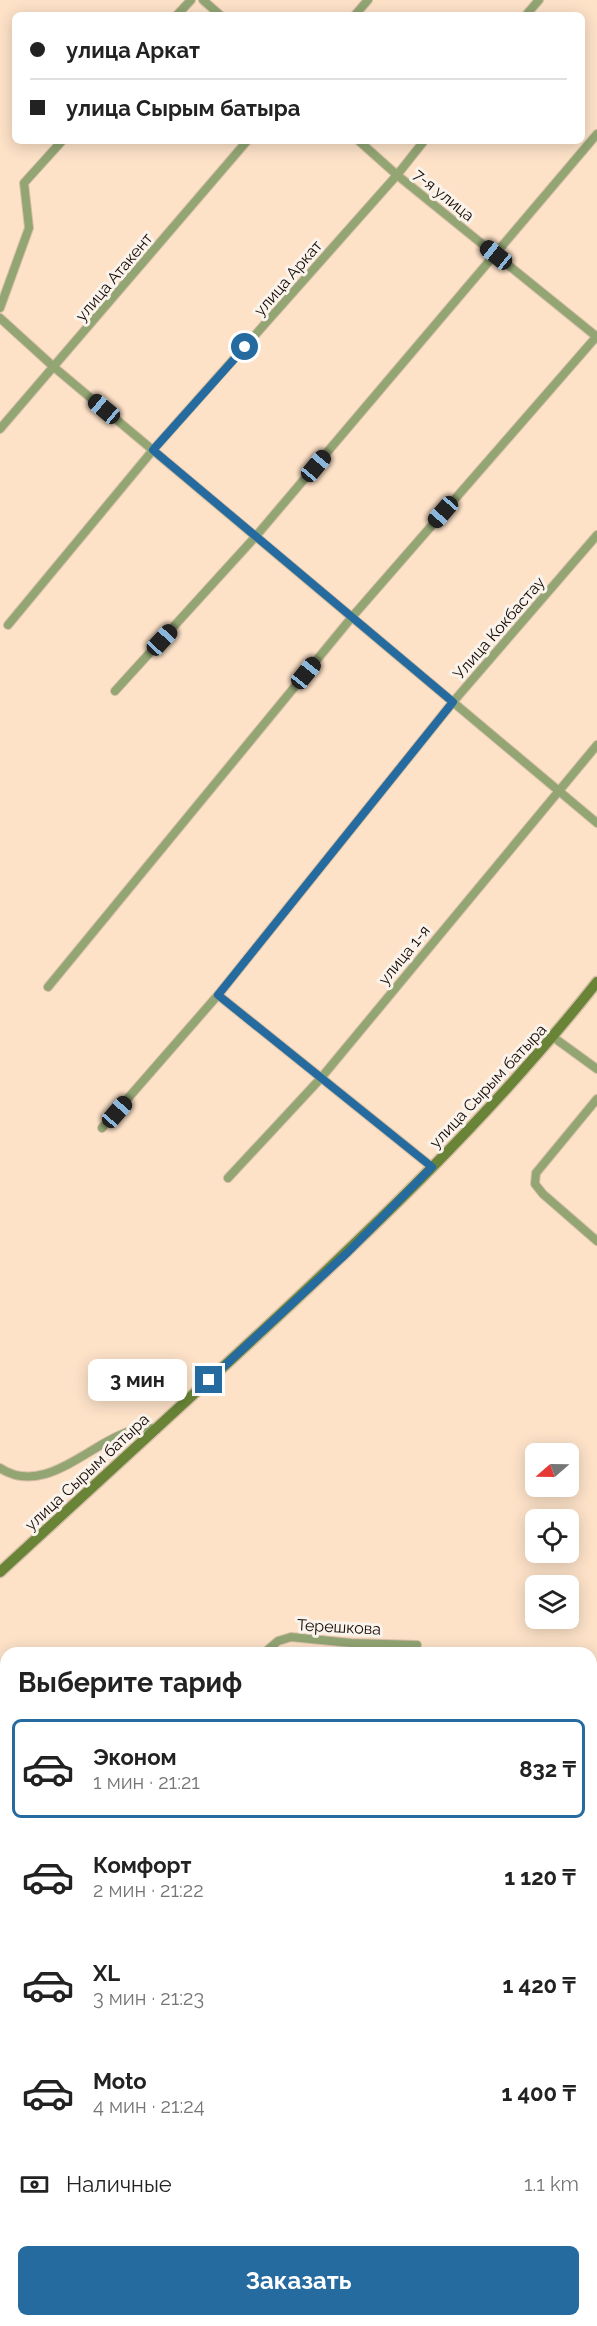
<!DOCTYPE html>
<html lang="ru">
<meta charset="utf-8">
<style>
:root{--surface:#fff;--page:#f6f6f6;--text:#222;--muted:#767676;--line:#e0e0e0;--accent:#266ba0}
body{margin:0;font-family:Raleway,sans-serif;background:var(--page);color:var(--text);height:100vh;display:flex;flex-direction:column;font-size:22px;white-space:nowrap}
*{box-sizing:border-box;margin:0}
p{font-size:20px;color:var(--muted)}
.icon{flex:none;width:33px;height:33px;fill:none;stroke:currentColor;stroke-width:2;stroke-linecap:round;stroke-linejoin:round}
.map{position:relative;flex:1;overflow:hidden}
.side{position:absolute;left:0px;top:1647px;width:597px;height:680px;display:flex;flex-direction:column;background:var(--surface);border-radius:18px 18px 0 0;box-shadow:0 3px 15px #0003}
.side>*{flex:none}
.hud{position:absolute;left:12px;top:12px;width:573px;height:132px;border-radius:9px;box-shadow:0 3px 15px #0003;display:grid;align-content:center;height:132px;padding:0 18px;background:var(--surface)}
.needle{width:39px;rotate:250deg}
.fabs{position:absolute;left:525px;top:1443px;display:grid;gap:12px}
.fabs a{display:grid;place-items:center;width:54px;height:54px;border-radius:9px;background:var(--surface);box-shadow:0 3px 15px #0003;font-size:30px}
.end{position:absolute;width:27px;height:27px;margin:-14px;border:8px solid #266ba0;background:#fff;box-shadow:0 0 0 3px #fff}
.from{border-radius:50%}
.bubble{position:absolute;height:42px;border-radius:9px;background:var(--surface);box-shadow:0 3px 15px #0003;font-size:20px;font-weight:700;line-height:42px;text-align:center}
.car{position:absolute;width:18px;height:36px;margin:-18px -9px;border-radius:8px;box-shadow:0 0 4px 2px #0007;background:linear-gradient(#222 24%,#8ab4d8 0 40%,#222 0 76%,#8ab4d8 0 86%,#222 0)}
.hud b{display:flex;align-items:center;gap:21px;height:57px;font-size:22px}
.hud b+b{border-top:2px solid var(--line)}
.hud i{width:15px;height:15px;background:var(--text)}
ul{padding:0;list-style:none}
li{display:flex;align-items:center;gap:18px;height:99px;margin:0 12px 9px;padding:0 6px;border:3px solid transparent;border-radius:9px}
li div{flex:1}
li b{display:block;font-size:22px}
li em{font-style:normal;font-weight:700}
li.current{border-color:var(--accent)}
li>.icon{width:54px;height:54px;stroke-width:1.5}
h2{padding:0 18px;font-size:27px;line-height:72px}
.pay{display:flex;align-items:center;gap:15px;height:66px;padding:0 18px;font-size:22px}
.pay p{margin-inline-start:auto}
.primary-button{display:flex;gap:12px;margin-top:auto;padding:12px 18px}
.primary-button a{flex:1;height:69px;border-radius:9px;background:var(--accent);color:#fff;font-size:24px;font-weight:700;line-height:69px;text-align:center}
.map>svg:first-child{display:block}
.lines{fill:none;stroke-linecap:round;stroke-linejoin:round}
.street-casing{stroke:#d8bfa8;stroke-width:10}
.secondary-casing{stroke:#d8bfa8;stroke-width:13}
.street{stroke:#92a573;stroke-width:8}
.secondary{stroke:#698436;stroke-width:10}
.route{stroke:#266ba0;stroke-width:8}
.labels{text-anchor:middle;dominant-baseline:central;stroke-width:6;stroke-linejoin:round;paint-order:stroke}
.street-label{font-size:16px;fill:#140902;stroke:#faf3ec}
</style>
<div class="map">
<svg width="597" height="2326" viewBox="0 0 597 2326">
<rect width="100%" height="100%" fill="#fde2c8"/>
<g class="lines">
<defs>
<g id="street">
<path d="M203,0l17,15"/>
<path d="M177,15l14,-15"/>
<path d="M355,15l13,-15"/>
<path d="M526,15l13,-15"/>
<path d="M359,141l38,34 200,162"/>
<path d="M0,308l29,-80 -5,-45 38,-42"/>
<path d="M0,318l55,50 542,455"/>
<path d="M0,429l247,-288"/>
<path d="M8,625l145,-175 244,-275 27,-34"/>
<path d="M115,691l141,-155 341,-402"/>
<path d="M48,987l304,-370 245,-281"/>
<path d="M218,995l214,172"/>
<path d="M553,1037l44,32"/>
<path d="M597,1099l-61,74 -1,11 8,10 54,47"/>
<path d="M102,1128l116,-133 235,-293 144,-167"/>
<path d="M228,1178l93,-100 276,-333"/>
<path d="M0,1468c41,27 83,-17 120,-33 6,-2 12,-6 18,-7 6,-1 13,0 19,1"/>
<path d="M144,1653h4"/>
<path d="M264,1653l14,-12 13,-4 60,6 66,2"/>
<path d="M0,1853l6,-92"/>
<path d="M0,2223h6"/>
<path d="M428,2320v6"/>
<path d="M61,2326l1,-6"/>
<path d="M135,2326v-6"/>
<path d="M205,2326v-6"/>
<path d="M276,2326l1,-6"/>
<path d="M349,2326v-6"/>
</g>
<path id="secondary" d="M0,1572c78,-71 156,-143 234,-215 128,-118 255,-238 363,-375"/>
</defs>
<!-- street casing -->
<use href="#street" class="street-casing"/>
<!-- secondary casing -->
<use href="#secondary" class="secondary-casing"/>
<!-- street -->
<use href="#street" class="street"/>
<!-- secondary -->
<use href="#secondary" class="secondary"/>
</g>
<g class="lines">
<!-- route -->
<path class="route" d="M209,1380l139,-128 84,-85 -214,-172 235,-293 -300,-252 92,-103"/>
</g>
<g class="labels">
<!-- street labels -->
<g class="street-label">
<text transform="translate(444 195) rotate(39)">7-я улица</text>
<text transform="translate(114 277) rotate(-50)">улица Атакент</text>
<text transform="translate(288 278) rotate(-49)">улица Аркат</text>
<text transform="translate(499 628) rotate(-49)">Улица Кокбастау</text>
<text transform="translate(404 955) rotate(-51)">улица 1-я</text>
<text transform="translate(488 1086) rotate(-47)">улица Сырым батыра</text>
<text transform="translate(87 1472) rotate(-43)">улица Сырым батыра</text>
<text transform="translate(339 1627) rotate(3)">Терешкова</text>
</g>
</g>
</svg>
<div class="fabs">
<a><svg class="needle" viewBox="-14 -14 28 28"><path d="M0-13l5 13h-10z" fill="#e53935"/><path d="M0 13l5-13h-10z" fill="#767676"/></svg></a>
<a><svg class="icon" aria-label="locate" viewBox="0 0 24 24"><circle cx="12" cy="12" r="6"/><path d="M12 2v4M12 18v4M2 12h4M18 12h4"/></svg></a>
<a><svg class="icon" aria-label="layers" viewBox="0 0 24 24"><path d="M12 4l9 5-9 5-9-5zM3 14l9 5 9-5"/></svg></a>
</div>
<i class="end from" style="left:245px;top:347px"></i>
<i class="end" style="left:209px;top:1380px"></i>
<div class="bubble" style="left:88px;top:1359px;width:99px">3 мин</div>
<i class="car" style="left:496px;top:255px;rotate:309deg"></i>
<i class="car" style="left:104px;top:409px;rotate:310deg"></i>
<i class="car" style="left:316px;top:466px;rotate:40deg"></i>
<i class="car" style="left:443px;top:512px;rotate:221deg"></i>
<i class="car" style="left:162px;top:640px;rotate:43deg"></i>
<i class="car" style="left:306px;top:673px;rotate:39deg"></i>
<i class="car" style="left:117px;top:1112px;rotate:41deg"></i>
<div class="hud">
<b><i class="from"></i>улица Аркат</b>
<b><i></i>улица Сырым батыра</b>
</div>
<section class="side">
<h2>Выберите тариф</h2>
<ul>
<li class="current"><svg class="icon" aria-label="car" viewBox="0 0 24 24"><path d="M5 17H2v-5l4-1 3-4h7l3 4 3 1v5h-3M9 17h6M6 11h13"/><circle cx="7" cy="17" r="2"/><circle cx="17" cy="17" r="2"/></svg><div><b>Эконом</b><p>1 мин · 21:21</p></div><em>832 ₸</em></li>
<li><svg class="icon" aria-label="car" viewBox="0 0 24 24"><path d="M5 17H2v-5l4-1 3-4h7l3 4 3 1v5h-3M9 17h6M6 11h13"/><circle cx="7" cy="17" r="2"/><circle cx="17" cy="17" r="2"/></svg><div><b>Комфорт</b><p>2 мин · 21:22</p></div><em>1 120 ₸</em></li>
<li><svg class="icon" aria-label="car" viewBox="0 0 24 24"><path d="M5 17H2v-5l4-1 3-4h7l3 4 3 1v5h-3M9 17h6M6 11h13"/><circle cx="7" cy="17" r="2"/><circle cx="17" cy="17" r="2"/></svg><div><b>XL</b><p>3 мин · 21:23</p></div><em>1 420 ₸</em></li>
<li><svg class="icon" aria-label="car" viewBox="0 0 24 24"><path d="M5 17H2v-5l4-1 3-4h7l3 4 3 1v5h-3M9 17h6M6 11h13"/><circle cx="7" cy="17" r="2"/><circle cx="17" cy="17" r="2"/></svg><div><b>Moto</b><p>4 мин · 21:24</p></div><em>1 400 ₸</em></li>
</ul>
<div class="pay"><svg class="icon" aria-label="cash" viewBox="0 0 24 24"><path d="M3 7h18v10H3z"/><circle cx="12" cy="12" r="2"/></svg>Наличные<p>1.1 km</p></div>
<div class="primary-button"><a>Заказать</a></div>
</section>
</div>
